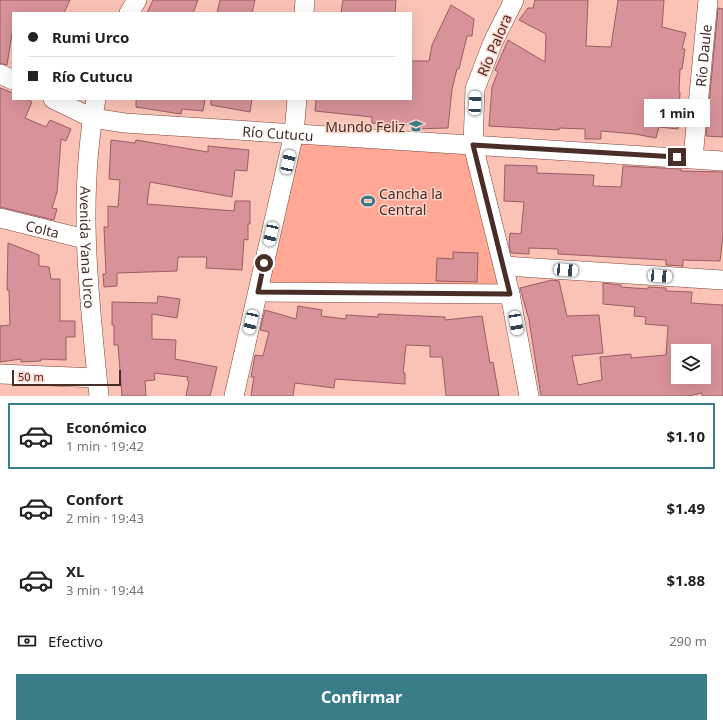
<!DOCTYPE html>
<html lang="es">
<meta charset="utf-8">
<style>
:root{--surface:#fff;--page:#f2f2f2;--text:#222;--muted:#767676;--line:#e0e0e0;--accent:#397d8b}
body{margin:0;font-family:"Noto Sans",sans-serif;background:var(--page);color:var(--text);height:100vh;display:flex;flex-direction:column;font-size:15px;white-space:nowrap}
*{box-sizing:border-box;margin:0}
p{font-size:13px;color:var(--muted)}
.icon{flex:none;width:22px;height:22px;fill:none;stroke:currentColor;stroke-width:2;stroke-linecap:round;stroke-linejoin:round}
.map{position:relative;height:396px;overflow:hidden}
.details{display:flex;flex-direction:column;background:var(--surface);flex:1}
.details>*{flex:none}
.hud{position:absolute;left:12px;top:12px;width:400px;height:88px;border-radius:0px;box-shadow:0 4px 16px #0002;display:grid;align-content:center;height:88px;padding:0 16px;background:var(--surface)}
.fabs{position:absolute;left:671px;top:344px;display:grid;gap:8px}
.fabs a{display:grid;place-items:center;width:40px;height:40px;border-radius:0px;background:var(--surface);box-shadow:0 4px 16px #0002;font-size:20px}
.scale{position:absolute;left:12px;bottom:10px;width:109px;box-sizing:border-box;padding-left:4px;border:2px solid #492e28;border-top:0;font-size:11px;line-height:14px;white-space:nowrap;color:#492e28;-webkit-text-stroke:3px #fed4ca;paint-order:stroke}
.end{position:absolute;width:18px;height:18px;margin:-9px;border:5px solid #492e28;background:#fff;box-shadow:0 0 0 2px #fff}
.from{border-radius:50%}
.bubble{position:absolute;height:28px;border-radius:0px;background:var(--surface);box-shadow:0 4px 16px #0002;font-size:13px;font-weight:700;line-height:28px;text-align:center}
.car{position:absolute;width:12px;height:24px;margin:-12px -6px;border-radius:5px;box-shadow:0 0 3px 1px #0007;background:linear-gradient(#fff 24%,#345 0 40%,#fff 0 76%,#345 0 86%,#fff 0)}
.hud b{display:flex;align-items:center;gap:14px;height:38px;font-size:15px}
.hud b+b{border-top:1px solid var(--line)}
.hud i{width:10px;height:10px;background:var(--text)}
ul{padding:7px 0 0;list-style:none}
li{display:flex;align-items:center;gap:12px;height:66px;margin:0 8px 6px;padding:0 8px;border:2px solid transparent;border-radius:0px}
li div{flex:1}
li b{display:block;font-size:15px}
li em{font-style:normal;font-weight:700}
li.active{border-color:var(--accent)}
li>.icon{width:36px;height:36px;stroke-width:1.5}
.pay{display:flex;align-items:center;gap:10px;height:44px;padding:0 16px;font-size:15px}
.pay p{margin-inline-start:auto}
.cta{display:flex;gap:8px;margin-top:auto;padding:8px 16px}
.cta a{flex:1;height:46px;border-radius:0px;background:var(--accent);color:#fff;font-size:16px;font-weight:700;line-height:46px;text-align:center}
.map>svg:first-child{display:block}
.green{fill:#fea895}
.building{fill:#d79399;stroke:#9b5c63;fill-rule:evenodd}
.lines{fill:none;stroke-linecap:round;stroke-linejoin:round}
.minor-casing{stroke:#7f4538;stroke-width:20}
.minor{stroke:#fff;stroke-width:19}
.route{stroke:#492e28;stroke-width:5}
.labels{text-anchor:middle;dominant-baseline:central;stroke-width:3;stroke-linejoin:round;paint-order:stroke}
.street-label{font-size:14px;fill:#492e28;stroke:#fed4ca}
.poi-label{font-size:14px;fill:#492e28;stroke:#fed4ca;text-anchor:end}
</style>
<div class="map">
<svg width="723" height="396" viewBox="0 0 723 396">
<rect width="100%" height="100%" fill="#fac3b6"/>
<!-- green -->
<path class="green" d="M298,136l167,11 37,144 -238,-2z"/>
<!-- building -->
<g class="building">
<path d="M0,0h70l-6,13h-51v14l-6,38 -7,-2z"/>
<path d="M153,0h45l-5,13h-46z"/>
<path d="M220,0h35l-3,13h-35z"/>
<path d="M343,0h53l-1,13h-54z"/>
<path d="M535,0h53l-2,46 25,1 7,-47h46l-2,27 24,6 -4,16h3l-3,20h-2l-1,23h1l-2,37 -19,-2 -3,11 -21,-4 -34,-3v8h-16v-10l-26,-1v2l-70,-4 3,-39 6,-15 -3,-2 13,-30 37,22 1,-28 -27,-14 9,-12h5z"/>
<path d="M451,5l23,14 -2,17h-5l-8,33h-2l-5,20 -4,39 -35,1v-4l-41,-2v-6l-57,-6 1,-12h95v-38h18l3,-16z"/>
<path d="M718,8l5,1v128l-17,-1z"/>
<path d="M0,88l13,5v6h13l6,3 -7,16 21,9 4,-7 21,9 -5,12 -5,-2 -4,53 -5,16 5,1 -3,11 -54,-13z"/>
<path d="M136,99h69l-2,12 -21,-2 -1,5 -45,-7z"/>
<path d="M211,99h41l-2,13 -39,-7z"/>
<path d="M111,140l24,3 1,-3 72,12v-6l41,4 -2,21 -12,-1 -3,27 -82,-15 -3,22 87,7 1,-10h15v23h-2v16l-4,-1 -2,31 -36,-2 1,-11h-29l-1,14 -60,2v13l-13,1 -1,-13h3l-2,-47h4v-21l10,1 2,-27 -11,-1z"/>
<path d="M505,165l32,1v7l57,2 -1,11 28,1 2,-21 58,3v2l42,1v63l-3,26 -37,-1v6l-17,-1v-5l-108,-6v-5l-29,-1v6l-18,-1 -2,-8 1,-12 11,1 3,-32 -20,-1z"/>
<path d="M8,243l31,12v11l10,1 2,12h9v42h15v16h-9v23l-25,-1v2l-20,1v-3l-21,3v-36l10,-1 -1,-35h-2z"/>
<path d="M453,252l25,1 -1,29 -41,-1 1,-23 16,1z"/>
<path d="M552,280l7,1 8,35 32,-1 4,38 -31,3 6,29 24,-5 -2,-23 31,-3v4l35,-3 2,-29 -23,-2 1,-7 -12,-1 1,-9 -32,-3v-21l18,2v2l27,2v-2l18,1v3l26,1 -1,11 32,2v91h-21v-3l-13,3h-148l-12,-76 -9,-32zM677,350l27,1v26h-26z"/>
<path d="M158,296l22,3 -3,19 -25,-4v25l24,1 -1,19 42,8 -7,29h-24l3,-15 -2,-1 1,-3 -34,-4 1,7 -10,1 1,15h-24l-4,-51h-4v-20h-2v-23l45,1z"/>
<path d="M298,306l24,4 -1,6 25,3v-4l32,2v-3l67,3v3l37,-4 8,47 3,-1 6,34h-53l-4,-39h-12v-11l-24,-1 -3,28h2v11l-70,-5 -1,9 -39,-5 -2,13h-42l3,-19h-3l4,-22 8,1 6,-24 -9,-2 5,-20 31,9z"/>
</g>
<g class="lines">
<defs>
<g id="minor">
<path d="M514,0l-21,42 -18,47 -2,56 37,149 19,102"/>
<path d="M129,13l8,-13"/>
<path d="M304,13l1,-13"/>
<path d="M0,74l13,6"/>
<path id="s1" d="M53,99l39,19 33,5 598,38"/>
<path id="s2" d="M96,99c-19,99 -7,198 3,297"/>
<path id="s3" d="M693,158l15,-158"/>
<path id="s4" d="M0,218l85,21"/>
<path d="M504,266l219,14"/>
<path d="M258,292l252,2"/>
<path d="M0,374l97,4"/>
<path d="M234,396l60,-263 3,-34"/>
</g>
</defs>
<!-- minor casing -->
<use href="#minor" class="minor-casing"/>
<!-- minor -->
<use href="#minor" class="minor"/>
</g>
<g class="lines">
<!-- route -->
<path class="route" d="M264,263l-6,29 252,2 -37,-149 204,12"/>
</g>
<!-- icons -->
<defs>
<symbol id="school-bare" viewBox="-9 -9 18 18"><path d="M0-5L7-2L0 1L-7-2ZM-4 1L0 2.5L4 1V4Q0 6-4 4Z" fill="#397d8b" stroke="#fed4ca" stroke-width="2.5" paint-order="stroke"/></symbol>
<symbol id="stadium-bare" viewBox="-9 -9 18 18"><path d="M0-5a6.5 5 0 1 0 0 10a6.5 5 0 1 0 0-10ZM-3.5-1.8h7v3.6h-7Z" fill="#397d8b" stroke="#fed4ca" stroke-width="2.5" paint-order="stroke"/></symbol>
</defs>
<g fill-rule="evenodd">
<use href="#school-bare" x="406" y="116" width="20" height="20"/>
<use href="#stadium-bare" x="358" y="191" width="20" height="20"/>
</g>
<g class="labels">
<!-- street labels -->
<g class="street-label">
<text transform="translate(494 45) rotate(-67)">Río Palora</text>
<text stroke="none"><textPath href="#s3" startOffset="103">Río Daule</textPath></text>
<text stroke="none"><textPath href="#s1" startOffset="230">Río Cutucu</textPath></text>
<text stroke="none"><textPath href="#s4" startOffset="44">Colta</textPath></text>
<text stroke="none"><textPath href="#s2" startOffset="149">Avenida Yana Urco</textPath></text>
</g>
<!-- poi labels -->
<g class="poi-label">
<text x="405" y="126">Mundo Feliz</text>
<text x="379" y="193" text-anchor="start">Cancha la<tspan x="379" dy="16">Central</tspan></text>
</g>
</g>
</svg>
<div class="fabs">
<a><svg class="icon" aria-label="layers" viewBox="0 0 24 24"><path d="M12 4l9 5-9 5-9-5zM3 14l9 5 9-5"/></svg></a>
</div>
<div class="scale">50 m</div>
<i class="end from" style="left:264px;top:263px"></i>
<i class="end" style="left:677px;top:157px"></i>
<div class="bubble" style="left:644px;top:99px;width:66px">1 min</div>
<i class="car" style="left:475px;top:103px;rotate:2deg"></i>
<i class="car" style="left:288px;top:162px;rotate:13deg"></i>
<i class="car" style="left:271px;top:234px;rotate:193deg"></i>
<i class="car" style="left:566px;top:270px;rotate:94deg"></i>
<i class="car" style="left:660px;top:276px;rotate:94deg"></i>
<i class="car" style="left:251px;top:322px;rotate:193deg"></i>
<i class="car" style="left:516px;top:323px;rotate:170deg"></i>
<div class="hud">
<b><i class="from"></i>Rumi Urco</b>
<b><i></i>Río Cutucu</b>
</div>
</div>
<section class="details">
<ul>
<li class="active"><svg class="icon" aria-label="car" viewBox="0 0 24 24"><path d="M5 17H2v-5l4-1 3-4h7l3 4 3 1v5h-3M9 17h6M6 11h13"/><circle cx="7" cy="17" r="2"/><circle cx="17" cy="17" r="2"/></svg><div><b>Económico</b><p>1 min · 19:42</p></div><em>$1.10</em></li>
<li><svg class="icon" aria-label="car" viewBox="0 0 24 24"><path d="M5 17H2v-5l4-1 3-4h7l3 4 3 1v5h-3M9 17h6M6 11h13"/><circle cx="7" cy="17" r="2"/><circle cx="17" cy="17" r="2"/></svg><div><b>Confort</b><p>2 min · 19:43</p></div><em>$1.49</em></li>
<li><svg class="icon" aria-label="car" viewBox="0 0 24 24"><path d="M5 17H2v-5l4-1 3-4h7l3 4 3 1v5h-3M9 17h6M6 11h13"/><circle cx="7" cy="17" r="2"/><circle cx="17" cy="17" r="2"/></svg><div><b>XL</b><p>3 min · 19:44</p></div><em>$1.88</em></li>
</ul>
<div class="pay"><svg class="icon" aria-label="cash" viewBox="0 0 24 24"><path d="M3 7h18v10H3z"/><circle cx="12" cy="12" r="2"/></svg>Efectivo<p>290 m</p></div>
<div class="cta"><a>Confirmar</a></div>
</section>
